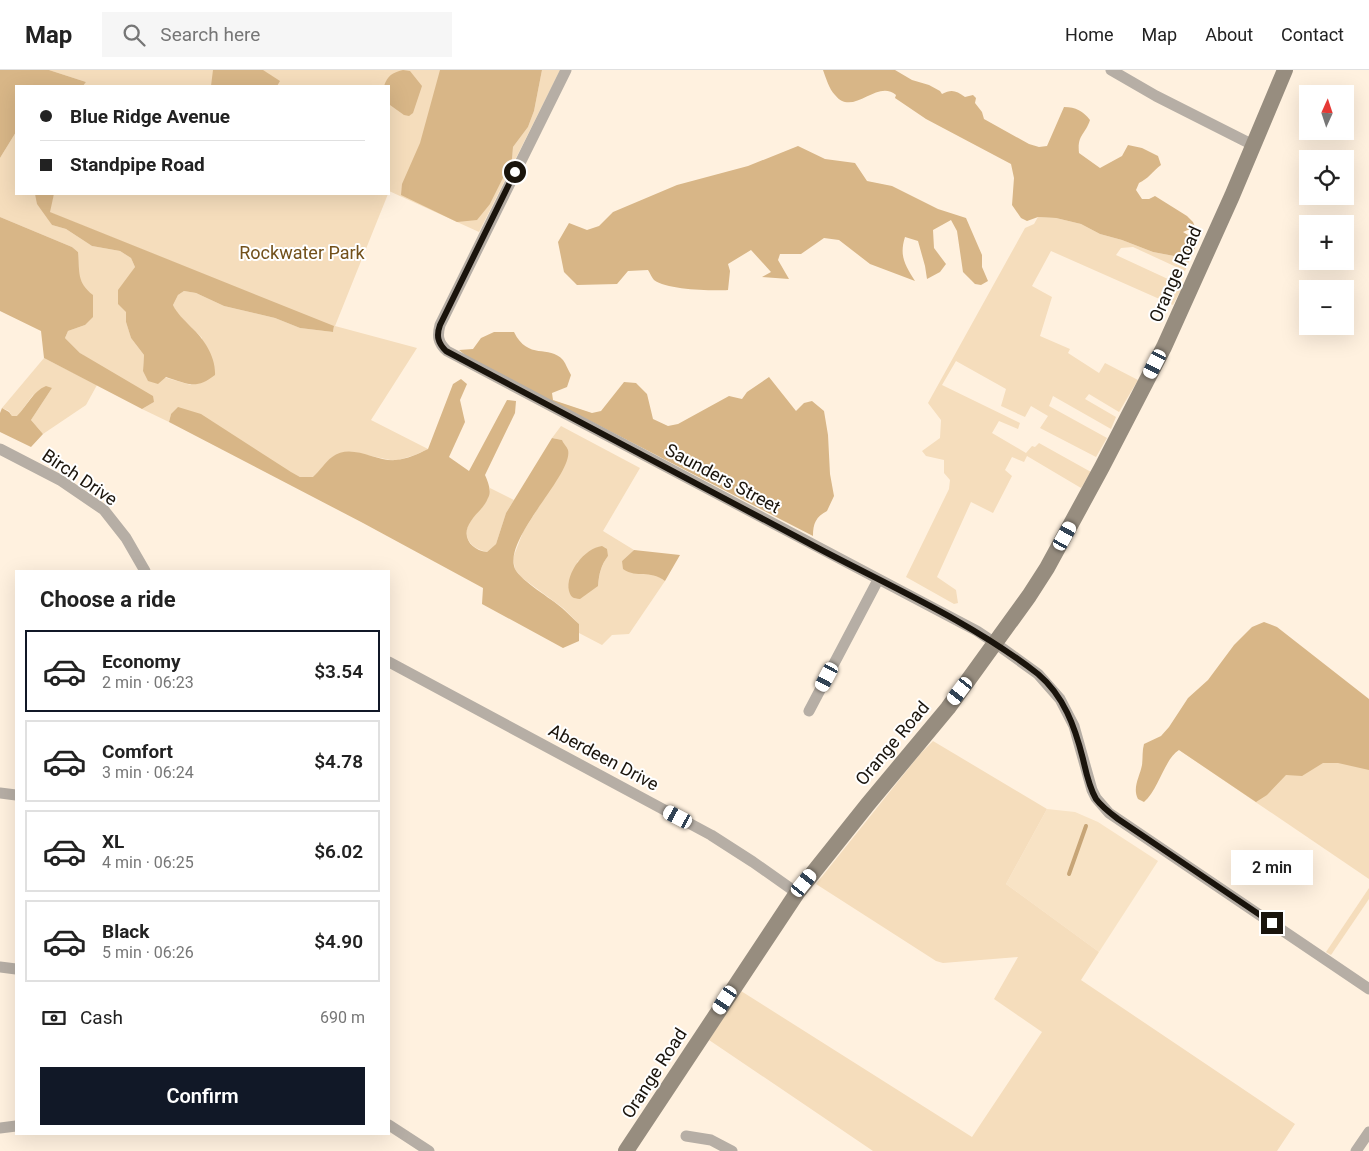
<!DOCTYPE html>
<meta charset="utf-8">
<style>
:root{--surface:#fff;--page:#f6f6f6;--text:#222;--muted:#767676;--line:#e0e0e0;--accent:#111827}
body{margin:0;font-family:Roboto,sans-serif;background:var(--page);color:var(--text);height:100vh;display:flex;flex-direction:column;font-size:19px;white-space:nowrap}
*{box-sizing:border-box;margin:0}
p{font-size:16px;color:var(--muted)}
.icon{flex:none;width:28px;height:28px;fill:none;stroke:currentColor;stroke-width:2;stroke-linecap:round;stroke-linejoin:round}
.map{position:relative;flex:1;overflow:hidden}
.side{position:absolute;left:15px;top:500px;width:375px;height:565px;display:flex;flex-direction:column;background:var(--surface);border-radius:0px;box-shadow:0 5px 20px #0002}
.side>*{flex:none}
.hud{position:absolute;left:15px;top:15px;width:375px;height:110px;border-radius:0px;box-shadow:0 5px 20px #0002;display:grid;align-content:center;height:110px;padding:0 25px;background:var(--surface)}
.needle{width:32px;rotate:3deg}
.controls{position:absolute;left:1299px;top:15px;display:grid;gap:10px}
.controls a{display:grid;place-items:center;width:55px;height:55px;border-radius:0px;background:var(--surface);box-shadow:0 5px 20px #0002;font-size:25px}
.end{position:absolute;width:22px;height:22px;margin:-11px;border:6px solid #1a140c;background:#fff;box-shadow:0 0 0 2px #fff}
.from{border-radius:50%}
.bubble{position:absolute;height:35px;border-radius:0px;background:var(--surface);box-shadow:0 5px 20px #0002;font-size:16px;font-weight:600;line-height:35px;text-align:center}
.car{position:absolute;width:15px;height:30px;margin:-15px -8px;border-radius:6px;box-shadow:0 0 4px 1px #0007;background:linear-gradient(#fff 24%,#345 0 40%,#fff 0 76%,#345 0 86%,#fff 0)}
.hud b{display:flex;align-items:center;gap:18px;height:48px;font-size:19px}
.hud b+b{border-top:1px solid var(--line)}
.hud i{width:12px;height:12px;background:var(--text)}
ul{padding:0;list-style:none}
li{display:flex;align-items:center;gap:15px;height:82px;margin:0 10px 8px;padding:0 15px;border:2px solid var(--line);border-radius:0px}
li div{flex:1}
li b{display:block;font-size:19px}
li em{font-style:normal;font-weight:600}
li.on{border-color:var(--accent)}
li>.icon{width:45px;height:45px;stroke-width:1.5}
h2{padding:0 25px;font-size:22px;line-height:60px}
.pay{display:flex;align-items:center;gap:12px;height:55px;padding:0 25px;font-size:19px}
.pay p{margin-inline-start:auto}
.action{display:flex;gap:10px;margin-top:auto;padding:10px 25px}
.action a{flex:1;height:58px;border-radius:0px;background:var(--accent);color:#fff;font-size:20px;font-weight:600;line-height:58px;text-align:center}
header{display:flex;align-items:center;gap:30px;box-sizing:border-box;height:70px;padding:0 25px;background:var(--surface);border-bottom:1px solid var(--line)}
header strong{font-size:24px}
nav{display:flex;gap:28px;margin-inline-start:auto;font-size:18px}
.search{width:350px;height:45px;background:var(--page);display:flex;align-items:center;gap:12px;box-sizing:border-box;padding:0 18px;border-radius:0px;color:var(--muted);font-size:19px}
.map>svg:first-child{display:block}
.built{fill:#f8e3c5}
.green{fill:#f5ddbc;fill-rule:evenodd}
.forest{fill:#d8b687}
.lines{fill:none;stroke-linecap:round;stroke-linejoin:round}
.stream{stroke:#c7a577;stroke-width:4}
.minor{stroke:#b6aea5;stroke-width:11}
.secondary{stroke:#978d7f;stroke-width:16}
.route{stroke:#1a140c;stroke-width:6}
.labels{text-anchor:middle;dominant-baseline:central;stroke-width:4;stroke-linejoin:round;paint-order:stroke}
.park-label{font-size:18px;fill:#72501a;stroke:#fff}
.street-label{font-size:18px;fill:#1a140c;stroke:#fff}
</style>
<header>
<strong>Map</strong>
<div class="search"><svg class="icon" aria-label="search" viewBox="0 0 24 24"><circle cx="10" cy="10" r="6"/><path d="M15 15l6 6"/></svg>Search here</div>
<nav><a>Home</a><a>Map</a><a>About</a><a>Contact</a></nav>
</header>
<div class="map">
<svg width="1369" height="1081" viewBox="0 0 1369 1081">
<rect width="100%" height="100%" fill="#fff1df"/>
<!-- built -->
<path class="built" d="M1047,739l28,3 23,10 60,39 -59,91 -93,-68z"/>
<!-- green -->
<g class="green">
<path d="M49,0h403l38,134 22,-44 1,-13 15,-20 6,-16 8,-41h18l-81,162 -90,-41v-105h-306l3,-4z"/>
<path d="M16,62v62h19l17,31 14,4 26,17 28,5 11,7 4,9 -7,11 -2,44 5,16 13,17 -1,16 48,14 11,-47 -26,-26 -3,-7 5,-10 6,-4 12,2 28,13 51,12 25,10 33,4 1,-5 -285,-115 5,-18h334l-53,132 82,22 -46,72 57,29 -13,6 -20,6 -43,-9 -20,5 -18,20h-14l-129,-63 -2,8 -27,-13 12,-7 -74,-49 -15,-15 3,-7 17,-6 -1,-37 -5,-11 -1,-25 -6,-5 -72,-30v-59z"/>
<path d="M1038,147l18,1 25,6 19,10 22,6 31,12 37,7 -5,12 -52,-24 -12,1 -5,7 67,31 -10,19 -122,-54 -19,35 20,11 -12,39 30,13 -2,4 31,20 6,-10 33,17 -19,32 -30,-18 -4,5 31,18 -5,12 -58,-33 -4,10 58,32 -11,19 -56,-29 8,-12 -17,-10 -6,11 -24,-11 5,-17 -50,-28 -14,24 78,38 -2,6 -19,-8 -7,12 34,20 6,-7 3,1 4,-4 52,29 -10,16 -54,-32 -3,6 -12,-5 -7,13 7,6 -19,37 -22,-11 -34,75 19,13 2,13 -4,1 -48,-27 43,-88 1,-9 -6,-7v-13l-18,-4 -4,-5 18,-13 1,-18 -13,-17 97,-175 9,-4z"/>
<path d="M44,288l53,27 -11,20 -43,29 -12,-14 21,-32 -19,7 -16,22 -5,-1 -3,-5 -7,-3z"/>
<path d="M561,356l79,42 -37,63 31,19 -12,11 19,12 13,1 11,7 -36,53 -17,1 -10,10 -23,-12v-9l-16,-16 -42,-31 -6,-8 -2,-11 10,-26 37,-59 7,-15 -5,-18 -10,-2zM586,485l22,1c-7,9 -9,19 -10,30l-21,-24z"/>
<path d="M490,418l24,12 -8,13 -10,31 -9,8c-16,-3 -26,-15 -17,-31 5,-7 13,-13 17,-21 2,-4 2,-8 3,-12z"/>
<path d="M1369,631v178l-190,-129z"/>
<path d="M933,671l114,68 -41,75 93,68 -18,28 214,144 -18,27h-404l-164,-111 32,-49 231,146 70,-105 -48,-33 24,-42 -75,6 -7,-2 -120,-77 104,-130z"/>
<path d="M1369,818v11l-38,56 -5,-3z"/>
</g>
<!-- forest -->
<g class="forest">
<path d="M0,0h49l37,12 -3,4h-67v46l-16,26z"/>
<path d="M213,0h50l17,11 -3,5h-66z"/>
<path d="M403,0l7,1 12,15 -9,27 -4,3 -5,-1 -14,-10 -1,-19h-5c4,-11 8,-13 19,-16z"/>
<path d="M440,0h102l-8,41 -6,16 -15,20 -1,13 -22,44 -13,16 -20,2 -56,-27 1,-11 18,-41z"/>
<path d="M823,0h72l17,10 17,5 11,6 2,3c9,-5 14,-4 23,3l8,-2 3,3 -1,5 7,9 2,7 45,25 10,3 8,-1 17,-39c12,0 19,4 26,13 -5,15 -13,15 -11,33l21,15 22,-12 6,-11 14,3 16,8 3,9c-8,6 -13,14 -22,18l-3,7 6,9h7l6,-3 32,20 6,6 2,5 -12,5 15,9 -8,18 -37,-7 -31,-12 -22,-6 -19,-10 -25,-6 -18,-1 -11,4 -6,-3 -9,-13 2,-27 -3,-14 -85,-45 -31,-21 1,-3c-19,-17 -43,23 -61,0 -6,-6 -9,-17 -12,-25z"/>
<path d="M798,76l27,13 30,4 12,18 25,5 46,23 28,9 16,37v12l6,14 -7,4 -6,-1 -12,-12 -6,-41 -6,-11 -18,10 1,18 12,16 -6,8 -13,7 -2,-13 -7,-25 -13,-4c-6,19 0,28 10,44l-45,-17 -31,-24 -15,-2 -23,16h-21l-2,6 11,19 -27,-2 9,-5 -20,-22 -23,14 2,7 -2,19c-16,1 -61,0 -74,-10 -2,-2 -4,-7 -6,-10l-20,1 -11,13 -40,1 -13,-13 -6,-30 11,-19 18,7 12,-4 14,-14 64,-27 71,-19z"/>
<path d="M35,124h19l-4,18 284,114 -1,6 -33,-4 -25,-10 -51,-12 -28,-13 -12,-2 -6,4 -5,10c4,9 11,14 18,22 13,12 25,30 24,48 -19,15 -27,9 -49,2l-8,7 -10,-3 -5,-10 1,-16 -13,-17 -5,-16v-10l-8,-8v-14l17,-23 -4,-9 -11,-7 -28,-5 -26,-17 -14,-4 -15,-21z"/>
<path d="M0,147l72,30 6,5c2,19 -2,30 15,43v22l-8,8 -17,6 -3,7 15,15 73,43 1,6 -12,7 -98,-51 -3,-27 -41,-20z"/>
<path d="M494,262h20c14,29 35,12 49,28 3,4 5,10 8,15l-4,12 -15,6 1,7 39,13 9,-2 23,-29 12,1 11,11 6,25 15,7 10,-2 51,-28 13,3 5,-7 22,-15 27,34 8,-8 8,-2 12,10 4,24 2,39 4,22 -7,15c-11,6 -14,12 -14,25l-343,-177 -11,-9 14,-1 8,-11z"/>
<path d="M461,309l6,5 -7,16 5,22 -16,35 20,14 38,-71 9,1 -1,12 -30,62c3,7 7,16 3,23 -3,9 -12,15 -17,23 -11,15 0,29 16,31l9,-8 10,-31 46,-75 10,2c1,3 5,7 6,10 6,24 -66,89 -53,119 6,12 37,30 47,39 6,5 11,11 17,16v17l-16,7 -81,-44 1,-16 -120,-65 -194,-101 2,-8 7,-7 23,7 90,58 9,5h13c7,-6 12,-15 19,-20 19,-15 44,5 64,3 11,-1 22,-6 32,-11l25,-65z"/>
<path d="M46,316l6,2 -21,32 12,14 -12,13 -31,-15v-19l2,-5 7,4 3,4h5c10,-10 16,-25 29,-30z"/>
<path d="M602,476l5,3 1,7c-7,9 -9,18 -10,30l-18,13c-7,-1 -9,-1 -11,-8 -4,-18 16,-43 33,-45z"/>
<path d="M634,480l46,5 -15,26c-16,-12 -27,-2 -42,-12l-1,-8z"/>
<path d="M1264,552l13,5 92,72v71l-31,-7h-15l-21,13 -16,-1 -19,20 -11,7 -77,-52c-14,8 -20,39 -35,52l-6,-3c-6,-11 2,-23 4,-34 1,-7 0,-14 2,-21l17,-8 8,-9 19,-29 20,-18 26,-35 18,-18z"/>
</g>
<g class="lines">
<!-- stream -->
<path class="stream" d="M1069,804l17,-48"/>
<!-- minor -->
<g class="minor">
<path d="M566,0l-126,255c-3,11 -2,18 7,26l530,280 18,12 43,31 22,25 14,27 18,64 4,8 13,15 260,176"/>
<path d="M1111,0l45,26 97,49"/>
<path d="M0,379l60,31 44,30 22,28 19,33"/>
<path d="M389,592l322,173 42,27 44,31"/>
<path d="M809,641l69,-131"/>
<path d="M0,723l16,2"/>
<path d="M0,897l16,2"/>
<path d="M389,1055l40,26"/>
<path d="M0,1058l16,-2"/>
<path d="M686,1066l25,4 21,11"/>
<path d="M1356,1081l13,-19"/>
</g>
<!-- secondary -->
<path class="secondary" d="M626,1081l171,-258 71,-89 80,-96 81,-112 18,-28 55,-101 62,-120 68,-151 53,-126"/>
</g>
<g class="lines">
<!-- route -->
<path class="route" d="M515,102l-75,153c-4,11 -2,18 6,26 123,64 245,130 368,195 75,40 156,75 224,128 26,22 37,53 45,85 3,13 6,28 13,40 6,8 14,14 22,20l154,104"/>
</g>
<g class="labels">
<!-- park labels -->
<g class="park-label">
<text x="302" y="182">Rockwater Park</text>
</g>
<!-- street labels -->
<g class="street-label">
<text transform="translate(1175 204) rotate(-66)">Orange Road</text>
<text transform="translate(80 407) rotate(34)">Birch Drive</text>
<text transform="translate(723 408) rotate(28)">Saunders Street</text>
<text transform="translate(892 673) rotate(-50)">Orange Road</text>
<text transform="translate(604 687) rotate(28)">Aberdeen Drive</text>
<text transform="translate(654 1003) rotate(-57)">Orange Road</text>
</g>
</g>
</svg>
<div class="controls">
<a><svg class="needle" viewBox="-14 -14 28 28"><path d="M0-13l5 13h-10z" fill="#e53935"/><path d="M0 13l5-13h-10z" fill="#767676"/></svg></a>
<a><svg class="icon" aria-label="locate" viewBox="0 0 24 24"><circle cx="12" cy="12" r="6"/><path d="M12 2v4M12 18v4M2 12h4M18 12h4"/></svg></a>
<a>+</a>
<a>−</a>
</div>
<i class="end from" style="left:515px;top:102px"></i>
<i class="end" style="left:1272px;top:853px"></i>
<div class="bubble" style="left:1231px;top:780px;width:82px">2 min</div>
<i class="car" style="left:1155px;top:294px;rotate:207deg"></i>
<i class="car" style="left:1065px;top:466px;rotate:29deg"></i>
<i class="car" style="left:827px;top:607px;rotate:208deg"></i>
<i class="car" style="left:960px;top:621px;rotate:217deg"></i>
<i class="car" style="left:678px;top:747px;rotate:298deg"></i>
<i class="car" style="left:804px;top:813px;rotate:39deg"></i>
<i class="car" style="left:725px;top:930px;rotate:213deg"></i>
<div class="hud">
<b><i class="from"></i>Blue Ridge Avenue</b>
<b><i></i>Standpipe Road</b>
</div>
<section class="side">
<h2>Choose a ride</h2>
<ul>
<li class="on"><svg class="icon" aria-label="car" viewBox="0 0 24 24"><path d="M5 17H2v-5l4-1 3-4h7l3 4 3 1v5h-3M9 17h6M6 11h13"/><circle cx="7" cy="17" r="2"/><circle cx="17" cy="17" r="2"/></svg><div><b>Economy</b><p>2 min · 06:23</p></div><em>$3.54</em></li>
<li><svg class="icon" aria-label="car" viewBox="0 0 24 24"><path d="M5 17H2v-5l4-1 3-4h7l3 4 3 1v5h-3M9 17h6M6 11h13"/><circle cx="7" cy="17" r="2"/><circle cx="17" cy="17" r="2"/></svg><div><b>Comfort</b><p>3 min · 06:24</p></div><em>$4.78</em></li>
<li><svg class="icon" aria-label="car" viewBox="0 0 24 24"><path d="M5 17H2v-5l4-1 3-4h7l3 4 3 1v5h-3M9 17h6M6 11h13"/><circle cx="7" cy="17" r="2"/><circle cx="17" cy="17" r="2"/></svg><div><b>XL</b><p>4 min · 06:25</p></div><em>$6.02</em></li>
<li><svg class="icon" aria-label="car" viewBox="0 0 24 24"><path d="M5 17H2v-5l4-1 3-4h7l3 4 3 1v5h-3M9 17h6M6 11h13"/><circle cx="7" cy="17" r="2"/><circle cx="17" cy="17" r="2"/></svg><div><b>Black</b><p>5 min · 06:26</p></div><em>$4.90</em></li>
</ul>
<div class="pay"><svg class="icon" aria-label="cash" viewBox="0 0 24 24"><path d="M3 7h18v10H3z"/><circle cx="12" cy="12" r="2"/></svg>Cash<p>690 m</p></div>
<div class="action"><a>Confirm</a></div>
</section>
</div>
